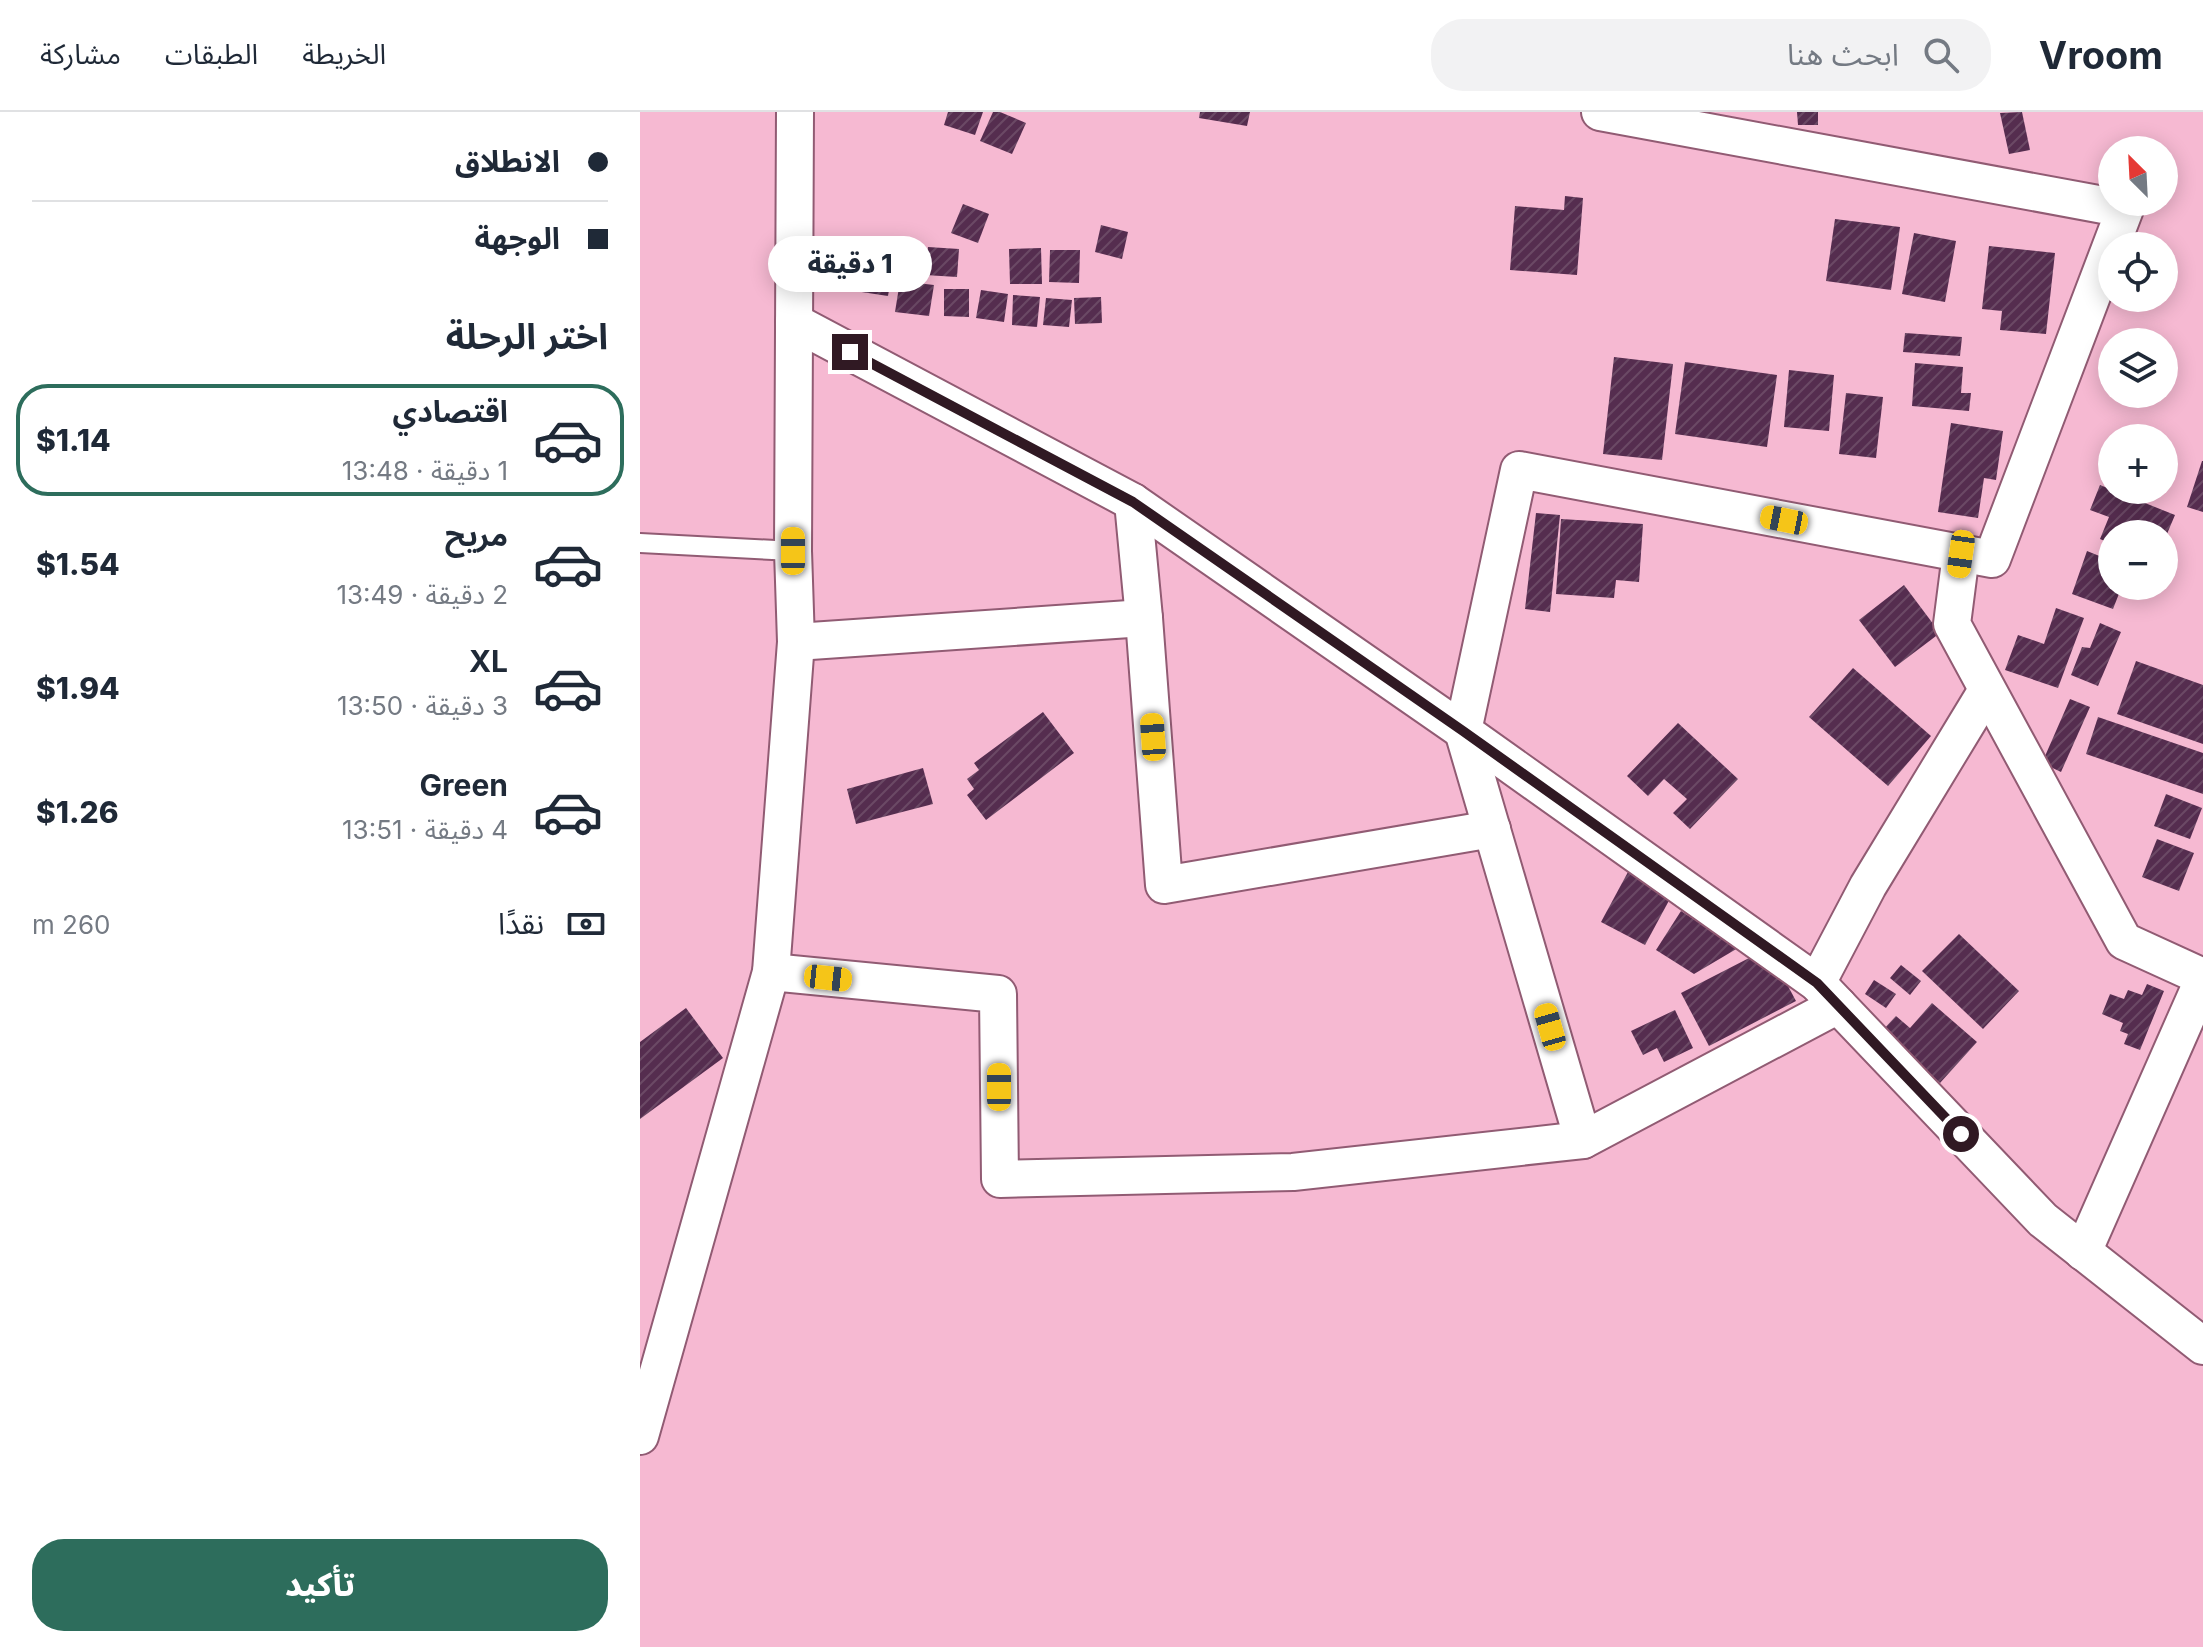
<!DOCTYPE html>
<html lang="ar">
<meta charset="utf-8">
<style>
:root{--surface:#fff;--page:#f2f2f3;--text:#1f2937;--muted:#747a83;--line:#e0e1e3;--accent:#2d6d5c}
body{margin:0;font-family:Inter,"Noto Sans Arabic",sans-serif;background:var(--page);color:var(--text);direction:rtl;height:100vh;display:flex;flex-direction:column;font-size:30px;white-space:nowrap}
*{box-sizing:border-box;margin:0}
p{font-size:26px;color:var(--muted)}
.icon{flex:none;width:44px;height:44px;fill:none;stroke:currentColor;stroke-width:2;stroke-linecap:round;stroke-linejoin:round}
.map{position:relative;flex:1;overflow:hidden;direction:ltr}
.drawer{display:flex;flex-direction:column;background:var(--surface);width:640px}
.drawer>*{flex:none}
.hud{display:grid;align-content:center;height:176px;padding:0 32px;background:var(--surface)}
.needle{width:52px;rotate:336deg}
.controls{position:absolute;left:1458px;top:24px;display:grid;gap:16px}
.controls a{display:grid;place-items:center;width:80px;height:80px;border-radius:50%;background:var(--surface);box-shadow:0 4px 20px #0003;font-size:40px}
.end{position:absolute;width:36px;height:36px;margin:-18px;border:10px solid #301923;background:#fff;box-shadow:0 0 0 4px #fff}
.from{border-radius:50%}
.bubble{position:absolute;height:56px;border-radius:28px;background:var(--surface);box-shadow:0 4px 20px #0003;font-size:26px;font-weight:800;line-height:56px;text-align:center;direction:rtl}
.car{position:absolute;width:24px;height:48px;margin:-24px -12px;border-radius:10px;box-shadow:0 0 6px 2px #0007;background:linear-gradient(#f5c518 24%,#345 0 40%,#f5c518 0 76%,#345 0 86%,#f5c518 0)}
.hud b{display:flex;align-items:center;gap:28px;height:76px;font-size:30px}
.hud b+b{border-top:2px solid var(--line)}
.hud i{width:20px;height:20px;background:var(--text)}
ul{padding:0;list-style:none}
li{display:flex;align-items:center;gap:24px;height:112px;margin:0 16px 12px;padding:0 16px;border:4px solid transparent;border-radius:32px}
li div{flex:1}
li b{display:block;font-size:30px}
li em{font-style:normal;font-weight:800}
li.current{border-color:var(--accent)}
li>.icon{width:72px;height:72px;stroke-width:1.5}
h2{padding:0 32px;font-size:36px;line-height:96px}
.pay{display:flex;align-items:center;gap:20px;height:88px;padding:0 32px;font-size:30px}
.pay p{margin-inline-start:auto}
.cta{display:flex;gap:16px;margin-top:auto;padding:16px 32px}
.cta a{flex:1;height:92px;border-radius:32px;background:var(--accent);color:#fff;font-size:32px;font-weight:800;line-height:92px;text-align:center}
header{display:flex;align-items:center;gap:48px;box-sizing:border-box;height:112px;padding:0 40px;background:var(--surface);border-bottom:2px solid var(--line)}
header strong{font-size:38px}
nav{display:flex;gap:44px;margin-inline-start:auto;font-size:28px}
.search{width:560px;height:72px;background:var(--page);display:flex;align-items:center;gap:20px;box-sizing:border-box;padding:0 28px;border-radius:32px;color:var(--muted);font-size:30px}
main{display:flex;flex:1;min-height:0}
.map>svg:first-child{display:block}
.building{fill:url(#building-hatch)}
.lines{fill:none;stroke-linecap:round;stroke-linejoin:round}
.service-casing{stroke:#915b73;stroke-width:22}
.minor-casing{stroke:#915b73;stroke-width:40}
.service{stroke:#fff;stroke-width:18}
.minor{stroke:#fff;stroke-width:36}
.route{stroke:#301923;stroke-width:10}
</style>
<header>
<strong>Vroom</strong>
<div class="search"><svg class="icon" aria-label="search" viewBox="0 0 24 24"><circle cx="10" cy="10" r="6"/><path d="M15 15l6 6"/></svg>ابحث هنا</div>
<nav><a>الخريطة</a><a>الطبقات</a><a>مشاركة</a></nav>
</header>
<main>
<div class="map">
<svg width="1563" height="1535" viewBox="0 0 1563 1535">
<defs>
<pattern id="building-hatch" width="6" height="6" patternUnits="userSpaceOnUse" patternTransform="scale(2)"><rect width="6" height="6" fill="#552d4f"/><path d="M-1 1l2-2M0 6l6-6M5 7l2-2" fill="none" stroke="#6b4965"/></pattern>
</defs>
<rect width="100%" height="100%" fill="#f6b9d2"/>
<!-- building -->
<g class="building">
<path d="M308,0h35l-8,23 -31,-10z"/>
<path d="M353,0h7l26,11 -14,31 -32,-13z"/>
<path d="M560,0h50l-3,14 -48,-8z"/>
<path d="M1157,0h21v13h-20z"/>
<path d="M1382,0l8,38 -21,4 -9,-41z"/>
<path d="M925,84l18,2 -6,77 -67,-5 5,-64 49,4z"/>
<path d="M323,92l26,10 -11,29 -27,-10z"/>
<path d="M1195,107l65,8 -9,63 -65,-9z"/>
<path d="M461,113l27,7 -6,27 -27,-7z"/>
<path d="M1274,121l42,8 -11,61 -43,-8z"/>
<path d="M1349,134l66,7 -9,81 -46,-4 2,-19 -20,-2z"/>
<path d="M288,135l31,2 -2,28 -32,-2z"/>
<path d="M401,136l1,36h-32l-1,-35z"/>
<path d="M410,138h30l-1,33 -30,-1z"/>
<path d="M220,149l33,5 -5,30 -33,-5z"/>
<path d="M260,169l34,4 -5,31 -34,-4z"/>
<path d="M304,177h25v28l-25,-1z"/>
<path d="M341,178l27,4 -4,28 -28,-4z"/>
<path d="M373,183l27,2 -3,30 -25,-2z"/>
<path d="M461,185l1,26 -27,1 -1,-26z"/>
<path d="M406,186l26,2 -3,27 -26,-2z"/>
<path d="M1265,221l57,4 -2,19 -57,-4z"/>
<path d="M974,245l59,7 -11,96 -59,-6z"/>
<path d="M1045,250l92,13 -10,72 -92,-13z"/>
<path d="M1275,251l48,4 -2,26h10l-2,18 -57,-5z"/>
<path d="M1149,258l45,5 -5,56 -45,-4z"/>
<path d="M1206,281l37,4 -7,61 -37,-4z"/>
<path d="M1311,311l52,8 -7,49 -12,-2 -6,40 -40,-6z"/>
<path d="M1562,349h1v51l-16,-5z"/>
<path d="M1460,373l75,30 -11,26v-7h-52v10l-12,-5 9,-22 -19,-7z"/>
<path d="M896,401l24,2 -10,97 -25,-3z"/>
<path d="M921,407l82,5 -4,58 -23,-2 -2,18 -58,-4z"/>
<path d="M1447,439l25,10v25h10l-9,23 -41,-15z"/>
<path d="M1264,473l36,48 -45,34 -36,-47z"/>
<path d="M1416,496l28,10 -26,70 -53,-18 13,-35 26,9z"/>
<path d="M1460,511l21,9 -23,54 -27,-11 11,-28 8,1z"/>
<path d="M1496,549l67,24v59l-86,-30z"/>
<path d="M1213,556l78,68 -43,50 -79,-69z"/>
<path d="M1430,587l20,8 -29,65 -19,-9z"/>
<path d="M403,600l31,41 -88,67 -19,-25 7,-6 -7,-10 12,-9 -5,-7z"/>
<path d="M1458,605l105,36v41l-117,-40z"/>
<path d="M1038,611l60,56 -48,50 -17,-16 14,-14 -23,-20 -16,17 -21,-20z"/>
<path d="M283,656l10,36 -77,20 -9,-35z"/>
<path d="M1526,682l36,14 -12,31 -36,-13z"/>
<path d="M1517,727l37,14 -15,38 -37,-14z"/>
<path d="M988,760l44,23 -27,50 -44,-23z"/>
<path d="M1041,799l57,37 -44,26 -38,-24z"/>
<path d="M1319,822l60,57 -36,38 -61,-58z"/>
<path d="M1113,844l28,17 15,28 -87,45 -28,-53z"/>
<path d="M1261,853l20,16 -11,14 -20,-17z"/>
<path d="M1234,868l22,14 -10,14 -21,-14z"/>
<path d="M1507,872l17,7 -24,59 -16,-6 4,-10 -8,-3 3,-8 -21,-9 8,-20 14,5 4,-9 14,5z"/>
<path d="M1292,891l45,39 -37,41 -59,-51 15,-16 14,12z"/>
<path d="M46,896l37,50 -83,61v-77z"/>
<path d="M1035,898l18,38 -29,14 -7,-14 -14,7 -12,-24z"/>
</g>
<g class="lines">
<defs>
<path id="service" d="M0,431l153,8"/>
<g id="minor">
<path d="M154,210l339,180 330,229 354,252 226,237 160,126"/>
<path d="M493,390l11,116 20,267 328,-56"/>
<path d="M1321,442l-9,70 172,317 79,36"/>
<path d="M156,530l348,-24"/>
<path d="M131,860l227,22 2,185 293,-7 290,-32 255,-135"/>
<path d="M1177,871l51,-97 119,-196"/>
<path d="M943,1028l-120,-409 56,-261 473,89 133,-350 -525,-97"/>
<path d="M1443,1140l120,-272"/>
<path d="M0,1324l131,-464 25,-330 -3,-91 2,-439"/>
</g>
</defs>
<!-- service casing -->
<use href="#service" class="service-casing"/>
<!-- minor casing -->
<use href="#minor" class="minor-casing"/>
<!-- service -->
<use href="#service" class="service"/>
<!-- minor -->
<use href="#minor" class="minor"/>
</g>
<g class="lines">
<!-- route -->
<path class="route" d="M210,240l283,150 330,229 354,252 144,151"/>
</g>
</svg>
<div class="controls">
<a><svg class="needle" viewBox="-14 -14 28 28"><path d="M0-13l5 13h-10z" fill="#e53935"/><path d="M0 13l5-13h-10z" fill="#747a83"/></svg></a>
<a><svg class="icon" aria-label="locate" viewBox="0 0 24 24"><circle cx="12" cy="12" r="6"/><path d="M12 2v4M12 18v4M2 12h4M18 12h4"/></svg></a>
<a><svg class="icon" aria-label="layers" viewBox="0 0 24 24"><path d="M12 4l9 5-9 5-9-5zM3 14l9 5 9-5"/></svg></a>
<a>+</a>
<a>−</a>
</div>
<i class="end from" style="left:1321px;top:1022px"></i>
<i class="end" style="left:210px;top:240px"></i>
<div class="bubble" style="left:128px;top:124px;width:164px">1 دقيقة</div>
<i class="car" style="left:1144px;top:408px;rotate:281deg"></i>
<i class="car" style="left:153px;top:439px;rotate:0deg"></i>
<i class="car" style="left:1321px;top:442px;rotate:188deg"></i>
<i class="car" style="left:513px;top:625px;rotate:356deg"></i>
<i class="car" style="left:188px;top:866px;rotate:96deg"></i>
<i class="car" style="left:910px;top:915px;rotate:344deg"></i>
<i class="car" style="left:359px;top:975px;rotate:0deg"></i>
</div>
<section class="drawer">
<div class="hud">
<b><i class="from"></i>الانطلاق</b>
<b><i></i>الوجهة</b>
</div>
<h2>اختر الرحلة</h2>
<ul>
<li class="current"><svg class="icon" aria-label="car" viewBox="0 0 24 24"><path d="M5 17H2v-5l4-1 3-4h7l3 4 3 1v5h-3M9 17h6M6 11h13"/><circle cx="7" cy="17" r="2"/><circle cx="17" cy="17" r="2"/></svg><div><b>اقتصادي</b><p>1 دقيقة · 13:48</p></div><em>$1.14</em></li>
<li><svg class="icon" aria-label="car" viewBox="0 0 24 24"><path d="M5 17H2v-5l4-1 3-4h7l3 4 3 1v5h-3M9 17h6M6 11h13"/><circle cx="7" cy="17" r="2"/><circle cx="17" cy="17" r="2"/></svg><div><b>مريح</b><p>2 دقيقة · 13:49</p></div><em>$1.54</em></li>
<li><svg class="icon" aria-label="car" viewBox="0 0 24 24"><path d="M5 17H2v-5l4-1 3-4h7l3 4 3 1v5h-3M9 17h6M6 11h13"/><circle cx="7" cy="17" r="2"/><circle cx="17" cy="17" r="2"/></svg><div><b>XL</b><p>3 دقيقة · 13:50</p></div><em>$1.94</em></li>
<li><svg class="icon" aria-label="car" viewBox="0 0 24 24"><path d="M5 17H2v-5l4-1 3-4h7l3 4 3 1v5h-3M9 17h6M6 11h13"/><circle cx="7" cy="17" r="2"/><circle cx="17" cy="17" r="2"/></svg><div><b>Green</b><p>4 دقيقة · 13:51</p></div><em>$1.26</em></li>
</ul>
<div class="pay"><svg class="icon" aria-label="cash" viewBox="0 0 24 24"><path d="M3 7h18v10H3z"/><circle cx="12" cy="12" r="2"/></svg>نقدًا<p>260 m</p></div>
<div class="cta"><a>تأكيد</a></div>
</section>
</main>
